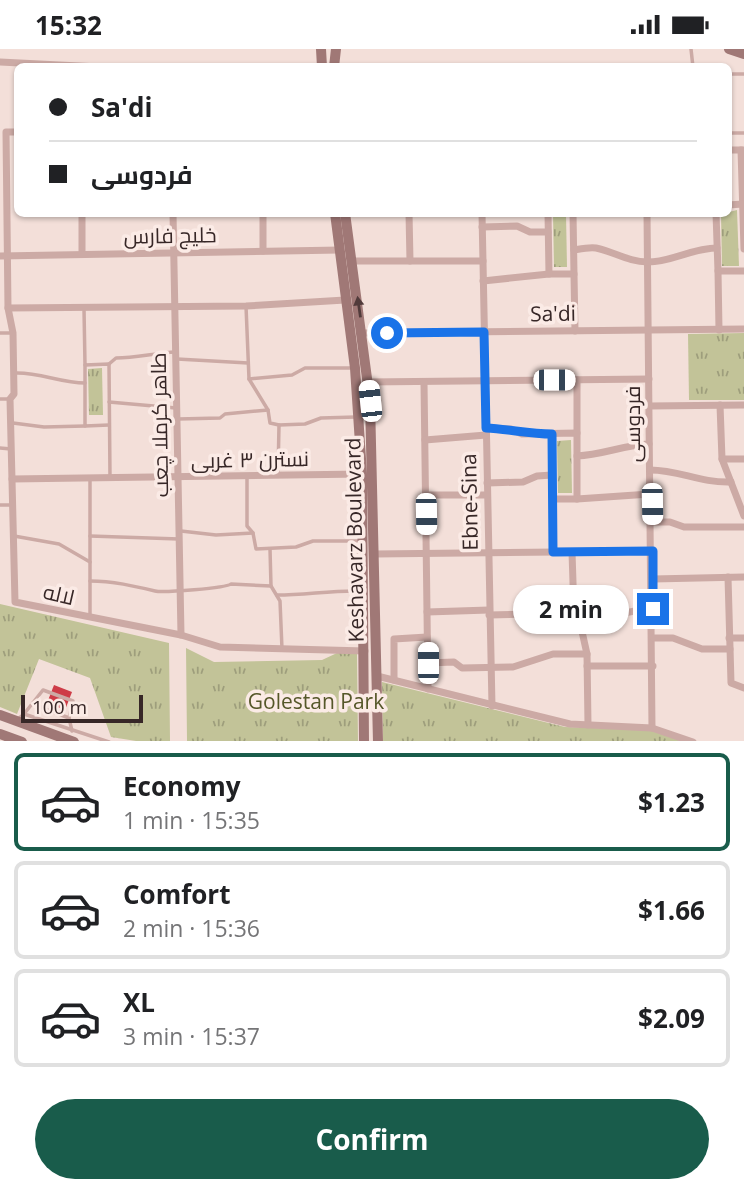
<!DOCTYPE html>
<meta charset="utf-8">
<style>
:root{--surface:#fff;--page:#f2f2f2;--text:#202124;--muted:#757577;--line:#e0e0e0;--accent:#195c4b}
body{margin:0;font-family:"Open Sans",Cairo,sans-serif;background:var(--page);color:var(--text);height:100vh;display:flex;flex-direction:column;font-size:26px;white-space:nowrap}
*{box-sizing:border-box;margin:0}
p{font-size:23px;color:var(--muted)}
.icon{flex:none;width:38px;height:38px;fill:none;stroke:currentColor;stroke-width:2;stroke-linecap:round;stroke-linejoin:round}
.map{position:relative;height:692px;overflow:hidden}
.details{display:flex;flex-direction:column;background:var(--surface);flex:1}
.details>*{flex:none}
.hud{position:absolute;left:14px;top:14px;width:718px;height:154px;border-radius:10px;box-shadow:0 2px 5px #0004;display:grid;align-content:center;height:154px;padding:0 35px;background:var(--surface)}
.scale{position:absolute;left:21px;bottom:18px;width:122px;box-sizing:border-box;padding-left:7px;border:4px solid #372727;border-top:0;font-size:19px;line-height:24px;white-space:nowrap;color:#372727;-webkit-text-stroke:5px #fbebe6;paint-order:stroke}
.end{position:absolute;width:32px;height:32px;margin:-16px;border:9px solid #1a73e8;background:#fff;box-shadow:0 0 0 4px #fff}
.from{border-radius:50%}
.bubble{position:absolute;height:49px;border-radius:24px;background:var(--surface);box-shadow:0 2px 5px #0004;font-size:23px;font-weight:700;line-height:49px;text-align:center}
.car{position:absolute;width:21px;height:42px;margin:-21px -10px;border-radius:9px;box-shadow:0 0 5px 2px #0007;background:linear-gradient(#fff 24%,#345 0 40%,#fff 0 76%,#345 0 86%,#fff 0)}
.hud b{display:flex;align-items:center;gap:24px;height:66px;font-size:26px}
.hud b+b{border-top:2px solid var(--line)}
.hud i{width:18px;height:18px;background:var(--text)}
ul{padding:12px 0 0;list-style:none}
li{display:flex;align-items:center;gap:21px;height:98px;margin:0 14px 10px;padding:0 21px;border:4px solid var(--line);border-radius:10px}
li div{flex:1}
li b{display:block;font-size:26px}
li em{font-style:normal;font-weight:700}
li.on{border-color:var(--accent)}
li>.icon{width:63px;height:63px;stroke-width:1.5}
.primary-button{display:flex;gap:14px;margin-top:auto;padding:14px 35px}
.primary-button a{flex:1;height:80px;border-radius:42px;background:var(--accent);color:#fff;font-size:28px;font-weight:700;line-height:80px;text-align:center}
.status{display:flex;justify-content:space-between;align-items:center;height:49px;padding:0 35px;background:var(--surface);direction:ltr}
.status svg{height:19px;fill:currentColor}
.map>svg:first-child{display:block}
.park{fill:url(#park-tufts)}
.building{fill:#ce3c47}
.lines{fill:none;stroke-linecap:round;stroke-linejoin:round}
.lane{stroke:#ccaaa5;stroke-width:3.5}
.street{stroke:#ccaaa5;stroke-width:7}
.secondary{stroke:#a07876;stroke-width:10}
.oneway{fill:#513b3b}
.route{stroke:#1a73e8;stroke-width:9}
.labels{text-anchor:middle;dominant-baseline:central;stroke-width:7;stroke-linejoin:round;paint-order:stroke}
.street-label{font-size:21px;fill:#372727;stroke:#fbebe6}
.park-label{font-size:21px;fill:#555729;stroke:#fbebe6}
</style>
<div class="status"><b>15:32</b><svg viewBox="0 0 49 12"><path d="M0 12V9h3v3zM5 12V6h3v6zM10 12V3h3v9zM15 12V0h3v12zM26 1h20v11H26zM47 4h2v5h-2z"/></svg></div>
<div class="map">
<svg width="744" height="693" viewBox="0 0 744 693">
<defs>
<pattern id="park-tufts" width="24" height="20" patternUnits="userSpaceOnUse" patternTransform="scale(1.75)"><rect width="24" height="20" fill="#c2c398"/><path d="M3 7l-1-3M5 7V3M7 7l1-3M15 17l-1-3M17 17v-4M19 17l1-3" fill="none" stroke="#9e9e7c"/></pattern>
</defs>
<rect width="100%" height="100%" fill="#f3dfd9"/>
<!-- park -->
<g class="park">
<path d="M737,161l2,56h-17l-1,-52z"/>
<path d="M553,165h13l1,53h-13z"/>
<path d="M744,284v67h-55l-1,-66z"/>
<path d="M102,319l1,47h-14l-1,-46z"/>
<path d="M571,391l1,53h-14l-1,-52z"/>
<path d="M0,555l169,39 1,98h-34l-25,-4 -21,-59 -51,-19 -22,55 -17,-7z"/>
<path d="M186,599l28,14 108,-2 15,-7h20l1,88h-171z"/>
<path d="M382,633l183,45 87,3 29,11h-298z"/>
</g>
<!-- building -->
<path class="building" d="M54,636l18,7 -7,18 -18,-7z"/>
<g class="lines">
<!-- lane -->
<g class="lane">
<path d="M691,0l2,18"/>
<path d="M728,25h16"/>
<path d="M728,84h16"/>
<path d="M246,257l3,73 19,31 2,13 9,2 -1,49"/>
<path d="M84,260l1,56 24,-1 1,114"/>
<path d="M0,284h11"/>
<path d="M177,310l71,4"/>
<path d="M109,315l7,-6c21,0 38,-5 60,-6"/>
<path d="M85,316v61l24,-1"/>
<path d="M15,324c24,-1 46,10 70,10"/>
<path d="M249,330l43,-4 13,-7h48"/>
<path d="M0,350h10"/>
<path d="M109,353l67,6"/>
<path d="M178,370l42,-1 5,-4 43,-4"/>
<path d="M13,374l31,4 41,-1"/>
<path d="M279,376l26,-1 16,-6 35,-1"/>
<path d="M0,399l11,1"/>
<path d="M247,427v50l6,7 3,16 40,-2 17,-6h47"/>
<path d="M90,429v139"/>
<path d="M0,456h11"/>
<path d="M181,482l35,4 37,-2"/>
<path d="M14,487l45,8 31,18"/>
<path d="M90,487l89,3"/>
<path d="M270,500l1,37 9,15 2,48"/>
<path d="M90,532c23,0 44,5 65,10 8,2 71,-3 76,-7l40,2"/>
<path d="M277,546c29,0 55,-5 84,-4"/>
<path d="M35,656l34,13"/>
<path d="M24,665l19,-24 30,11 -4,17 3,13"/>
<path d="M19,669l5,-4 85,28"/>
</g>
<!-- street -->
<g class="street">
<path d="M0,13l99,5"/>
<path d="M18,83h-12l2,176 5,25 1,61 -4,5 5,203 166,33 39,12 145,4"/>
<path d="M728,101h16"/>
<path d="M741,101l3,99"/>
<path d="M728,156l15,-1"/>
<path d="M173,164l8,422"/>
<path d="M263,164v38"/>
<path d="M409,164l1,48"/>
<path d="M482,164l10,493"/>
<path d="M548,164l1,61h25l-1,-61"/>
<path d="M647,164l5,515"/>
<path d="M716,164l2,58h26"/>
<path d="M482,178l35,-1 13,6h18"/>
<path d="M574,201c6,-1 15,-3 22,-2 19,4 32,14 52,14 24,0 44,-14 69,-14"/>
<path d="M82,205v-41"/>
<path d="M0,207l340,-6"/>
<path d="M352,212h131"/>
<path d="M718,222l1,59"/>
<path d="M574,225l1,57"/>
<path d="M483,232l66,-7"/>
<path d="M8,259l238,-2 99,-6"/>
<path d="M362,284l382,-4"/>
<path d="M577,331v53"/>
<path d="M368,333l281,-3"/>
<path d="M424,333l4,307"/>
<path d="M720,356l2,54 22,57"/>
<path d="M649,357l95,-1"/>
<path d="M486,379l25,1 11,5 55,-1v66h-24l-1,-65"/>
<path d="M425,391l61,-5"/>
<path d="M577,407c25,-1 47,-11 72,-12"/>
<path d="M722,410h22"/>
<path d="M650,421c30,0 49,13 81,12"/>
<path d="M12,430l350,-5"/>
<path d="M487,434l36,-1 14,-6 15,-1"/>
<path d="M426,446h61"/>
<path d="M553,450v53"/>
<path d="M577,450l73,-5"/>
<path d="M652,473h18l14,5h60"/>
<path d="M572,503l2,61 7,14 6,27 1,71"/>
<path d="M375,505l278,-3"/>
<path d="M728,528l3,106 13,5"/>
<path d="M653,530l91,-2"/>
<path d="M427,563l62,-2"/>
<path d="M489,566l85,-2"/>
<path d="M581,578c25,-9 47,-17 72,-18"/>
<path d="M654,589h19l29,11h28"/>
<path d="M729,589h15"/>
<path d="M427,614l27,-1 8,6 51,-1 40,-13h34"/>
<path d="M587,617h66"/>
<path d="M377,627l193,48 82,4 41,14"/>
<path d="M394,631v-41l33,-2"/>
</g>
<!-- secondary -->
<g class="secondary">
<path d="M321,0l1,18"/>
<path d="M729,0l15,5"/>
<path d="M334,18l2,-18"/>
<path d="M335,164l20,155 7,106 2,268"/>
<path d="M345,164l25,188 8,341"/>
<path d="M0,666l74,27"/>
<path d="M0,685l22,8"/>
</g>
</g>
<!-- one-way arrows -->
<defs><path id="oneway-solid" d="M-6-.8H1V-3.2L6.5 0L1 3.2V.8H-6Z" transform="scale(1.75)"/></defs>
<use class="oneway" href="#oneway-solid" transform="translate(359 258) rotate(-98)"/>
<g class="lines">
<!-- route -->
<path class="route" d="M387,284l97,-1 2,96c23,1 43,6 66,6l1,118 100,-1v58"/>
</g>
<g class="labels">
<!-- street labels -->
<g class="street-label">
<text transform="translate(170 186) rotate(-1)">خلیج فارس</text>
<text transform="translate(553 264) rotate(-1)">Sa'di</text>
<text transform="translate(632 375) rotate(-90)">فردوسی</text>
<text transform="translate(159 376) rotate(-91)">طاهر کرملا چعب</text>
<text transform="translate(250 410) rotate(-1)">نسترن ۳ غربی</text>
<text transform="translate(469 453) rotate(-91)">Ebne-Sina</text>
<text transform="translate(354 491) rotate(-91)">Keshavarz Boulevard</text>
<text transform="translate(59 545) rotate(13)">لاله</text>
</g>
<!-- park labels -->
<g class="park-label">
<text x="316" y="652">Golestan Park</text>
</g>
</g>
</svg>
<div class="scale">100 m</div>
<i class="end from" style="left:387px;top:284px"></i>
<i class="end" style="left:653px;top:560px"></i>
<div class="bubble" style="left:513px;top:536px;width:116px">2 min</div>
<i class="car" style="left:554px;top:331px;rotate:90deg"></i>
<i class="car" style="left:370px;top:352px;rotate:354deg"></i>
<i class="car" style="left:652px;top:455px;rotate:179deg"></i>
<i class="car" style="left:426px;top:465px;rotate:179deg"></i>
<i class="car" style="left:428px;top:614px;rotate:0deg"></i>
<div class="hud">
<b><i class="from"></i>Sa'di</b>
<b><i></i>فردوسی</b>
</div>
</div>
<section class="details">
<ul>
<li class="on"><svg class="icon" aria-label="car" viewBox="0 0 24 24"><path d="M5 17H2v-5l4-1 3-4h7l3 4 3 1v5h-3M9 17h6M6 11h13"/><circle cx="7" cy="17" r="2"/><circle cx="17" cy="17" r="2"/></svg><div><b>Economy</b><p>1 min · 15:35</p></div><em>$1.23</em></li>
<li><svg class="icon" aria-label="car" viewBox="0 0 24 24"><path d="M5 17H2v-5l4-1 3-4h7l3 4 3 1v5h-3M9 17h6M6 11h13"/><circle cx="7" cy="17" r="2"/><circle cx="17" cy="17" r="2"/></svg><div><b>Comfort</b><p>2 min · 15:36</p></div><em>$1.66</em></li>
<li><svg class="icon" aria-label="car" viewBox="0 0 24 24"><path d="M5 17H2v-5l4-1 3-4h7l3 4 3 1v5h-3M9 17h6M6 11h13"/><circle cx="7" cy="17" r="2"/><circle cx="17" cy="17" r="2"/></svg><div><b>XL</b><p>3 min · 15:37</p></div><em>$2.09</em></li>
</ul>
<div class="primary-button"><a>Confirm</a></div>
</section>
